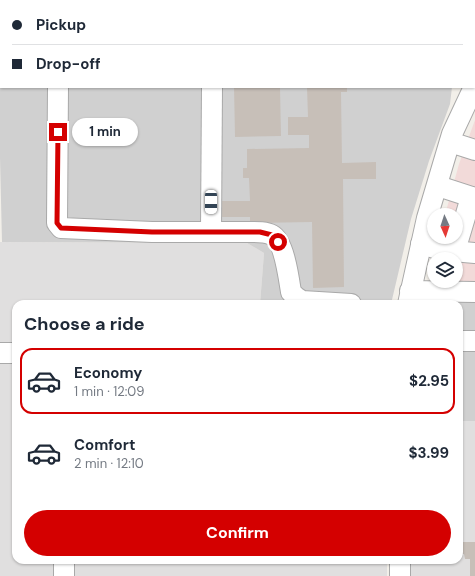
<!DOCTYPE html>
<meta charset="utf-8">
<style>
:root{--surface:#fff;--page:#f6f6f7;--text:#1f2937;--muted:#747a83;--line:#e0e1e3;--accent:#d40000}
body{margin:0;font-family:"DM Sans",sans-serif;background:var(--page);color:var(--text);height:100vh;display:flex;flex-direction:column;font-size:15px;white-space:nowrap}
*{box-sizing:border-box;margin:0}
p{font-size:13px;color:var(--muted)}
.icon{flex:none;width:22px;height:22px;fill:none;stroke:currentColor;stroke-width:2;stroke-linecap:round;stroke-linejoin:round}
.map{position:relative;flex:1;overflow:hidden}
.details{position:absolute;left:12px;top:300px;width:451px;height:264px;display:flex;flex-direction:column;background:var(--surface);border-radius:12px;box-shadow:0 1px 3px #0004}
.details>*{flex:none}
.banner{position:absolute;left:0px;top:0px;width:475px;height:88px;box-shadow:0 1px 3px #0004;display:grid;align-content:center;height:88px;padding:0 12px;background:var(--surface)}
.needle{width:26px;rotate:177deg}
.fabs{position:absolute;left:427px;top:208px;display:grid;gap:8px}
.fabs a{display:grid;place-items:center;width:36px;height:36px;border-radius:50%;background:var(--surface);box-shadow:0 1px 3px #0004;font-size:20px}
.end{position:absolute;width:18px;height:18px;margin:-9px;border:5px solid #d40000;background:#fff;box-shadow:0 0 0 2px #fff}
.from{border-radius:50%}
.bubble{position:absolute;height:28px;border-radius:14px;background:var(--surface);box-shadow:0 1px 3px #0004;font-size:13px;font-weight:700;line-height:28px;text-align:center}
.car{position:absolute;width:12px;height:24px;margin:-12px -6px;border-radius:5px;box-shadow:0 0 3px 1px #0007;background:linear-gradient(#fff 24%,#345 0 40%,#fff 0 76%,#345 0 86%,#fff 0)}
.banner b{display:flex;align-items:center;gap:14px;height:38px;font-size:15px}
.banner b+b{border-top:1px solid var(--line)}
.banner i{width:10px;height:10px;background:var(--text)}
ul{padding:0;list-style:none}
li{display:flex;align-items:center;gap:12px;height:66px;margin:0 8px 6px;padding:0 4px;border:2px solid transparent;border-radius:12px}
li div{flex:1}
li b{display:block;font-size:15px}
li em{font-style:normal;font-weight:700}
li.current{border-color:var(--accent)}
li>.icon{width:36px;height:36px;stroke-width:1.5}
h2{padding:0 12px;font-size:18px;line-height:48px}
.button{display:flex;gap:8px;margin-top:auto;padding:8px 12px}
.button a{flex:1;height:46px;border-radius:24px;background:var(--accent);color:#fff;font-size:16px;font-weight:700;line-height:46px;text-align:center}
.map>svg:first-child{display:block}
.residential{fill:#e0dfdf}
.commercial{fill:#f2dad9}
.religious{fill:#d0d0d0}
.building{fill:#c7bfb8}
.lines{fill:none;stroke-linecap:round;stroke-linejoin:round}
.minor-casing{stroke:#a9a9a9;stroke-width:22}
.minor{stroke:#fff;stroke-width:20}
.route{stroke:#d40000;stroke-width:5}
</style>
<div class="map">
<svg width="475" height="576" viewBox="0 0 475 576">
<rect width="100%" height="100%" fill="#f2efe9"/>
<!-- residential -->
<g class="residential">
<path d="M0,242l247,1 17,10 -4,51h-244v256h371v16h-387z"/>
<path d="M459,421h16v155h-66v-16h50z"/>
</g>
<!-- commercial -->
<g class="commercial">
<path d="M256,0h219v25l-1,1v-25z"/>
<path d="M475,120v161h-35h16v-22h-22v19l-3,-6 1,-13 6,-22h18v-22h-11l14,-51z"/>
</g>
<!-- religious -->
<g class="religious">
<path d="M0,56l1,31h451l-2,17 -21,57 -18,58 -20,85h-131l4,-51 -17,-10 -245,-1 -2,-84z"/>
<path d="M437,299h38v122h-16v-117h-33z"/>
</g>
<!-- building -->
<g class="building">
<path d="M234,87h46l1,49 -46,1z"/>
<path d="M307,87h40v5h-6l1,71 34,-1v17h-33l1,108 -31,1 -1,-66 -62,1v-6h-31l-1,-16h32l-1,-23h-6v-10h4v-19l62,-1v-13h-21v-18h20z"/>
<path d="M461,542h14v34h-5v-17h-5l-1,-5h-3z"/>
</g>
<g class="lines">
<defs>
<g id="minor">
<path d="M246,0v1"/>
<path d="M360,0l4,1"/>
<path d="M421,1v-1"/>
<path d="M474,44h1"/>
<path d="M0,47h1"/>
<path d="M58,87l-1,136 4,5 91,4h94c8,0 19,-1 26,3 12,6 17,44 19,57l5,5 6,4 49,3"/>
<path d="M450,142l25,8"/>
<path d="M438,186l37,12"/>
<path d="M211,231l1,-144"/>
<path d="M421,244l20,6 34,3"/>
<path d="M455,251l16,-54"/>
<path d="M410,291l65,1"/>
<path d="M408,304l19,-86 25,-84 22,-47"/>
<path d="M459,341h16"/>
<path d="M0,353h16"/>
<path d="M64,560v16"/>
<path d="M400,560v16"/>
</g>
</defs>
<!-- minor casing -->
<use href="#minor" class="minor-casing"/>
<!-- minor -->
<use href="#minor" class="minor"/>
</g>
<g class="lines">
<!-- route -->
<path class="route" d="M58,132l-1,91 4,5 91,4h108l12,3 6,7"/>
</g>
</svg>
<div class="fabs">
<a><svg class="needle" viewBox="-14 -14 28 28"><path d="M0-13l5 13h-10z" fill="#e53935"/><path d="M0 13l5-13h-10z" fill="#747a83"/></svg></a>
<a><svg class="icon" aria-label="layers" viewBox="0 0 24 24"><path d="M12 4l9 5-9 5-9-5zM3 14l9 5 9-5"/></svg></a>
</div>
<i class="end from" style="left:278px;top:242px"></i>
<i class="end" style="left:58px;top:132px"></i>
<div class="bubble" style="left:72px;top:118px;width:66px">1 min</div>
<i class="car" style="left:211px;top:202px;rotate:180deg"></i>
<div class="banner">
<b><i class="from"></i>Pickup</b>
<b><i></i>Drop-off</b>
</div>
<section class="details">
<h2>Choose a ride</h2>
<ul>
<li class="current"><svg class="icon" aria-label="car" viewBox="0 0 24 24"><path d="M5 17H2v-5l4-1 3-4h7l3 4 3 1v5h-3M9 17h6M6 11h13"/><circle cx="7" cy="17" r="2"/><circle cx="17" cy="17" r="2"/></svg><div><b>Economy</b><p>1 min · 12:09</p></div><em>$2.95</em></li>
<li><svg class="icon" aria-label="car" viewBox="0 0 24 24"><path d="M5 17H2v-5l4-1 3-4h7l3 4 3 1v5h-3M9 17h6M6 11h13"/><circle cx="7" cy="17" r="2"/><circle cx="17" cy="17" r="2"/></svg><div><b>Comfort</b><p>2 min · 12:10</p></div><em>$3.99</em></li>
</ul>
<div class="button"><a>Confirm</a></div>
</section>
</div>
